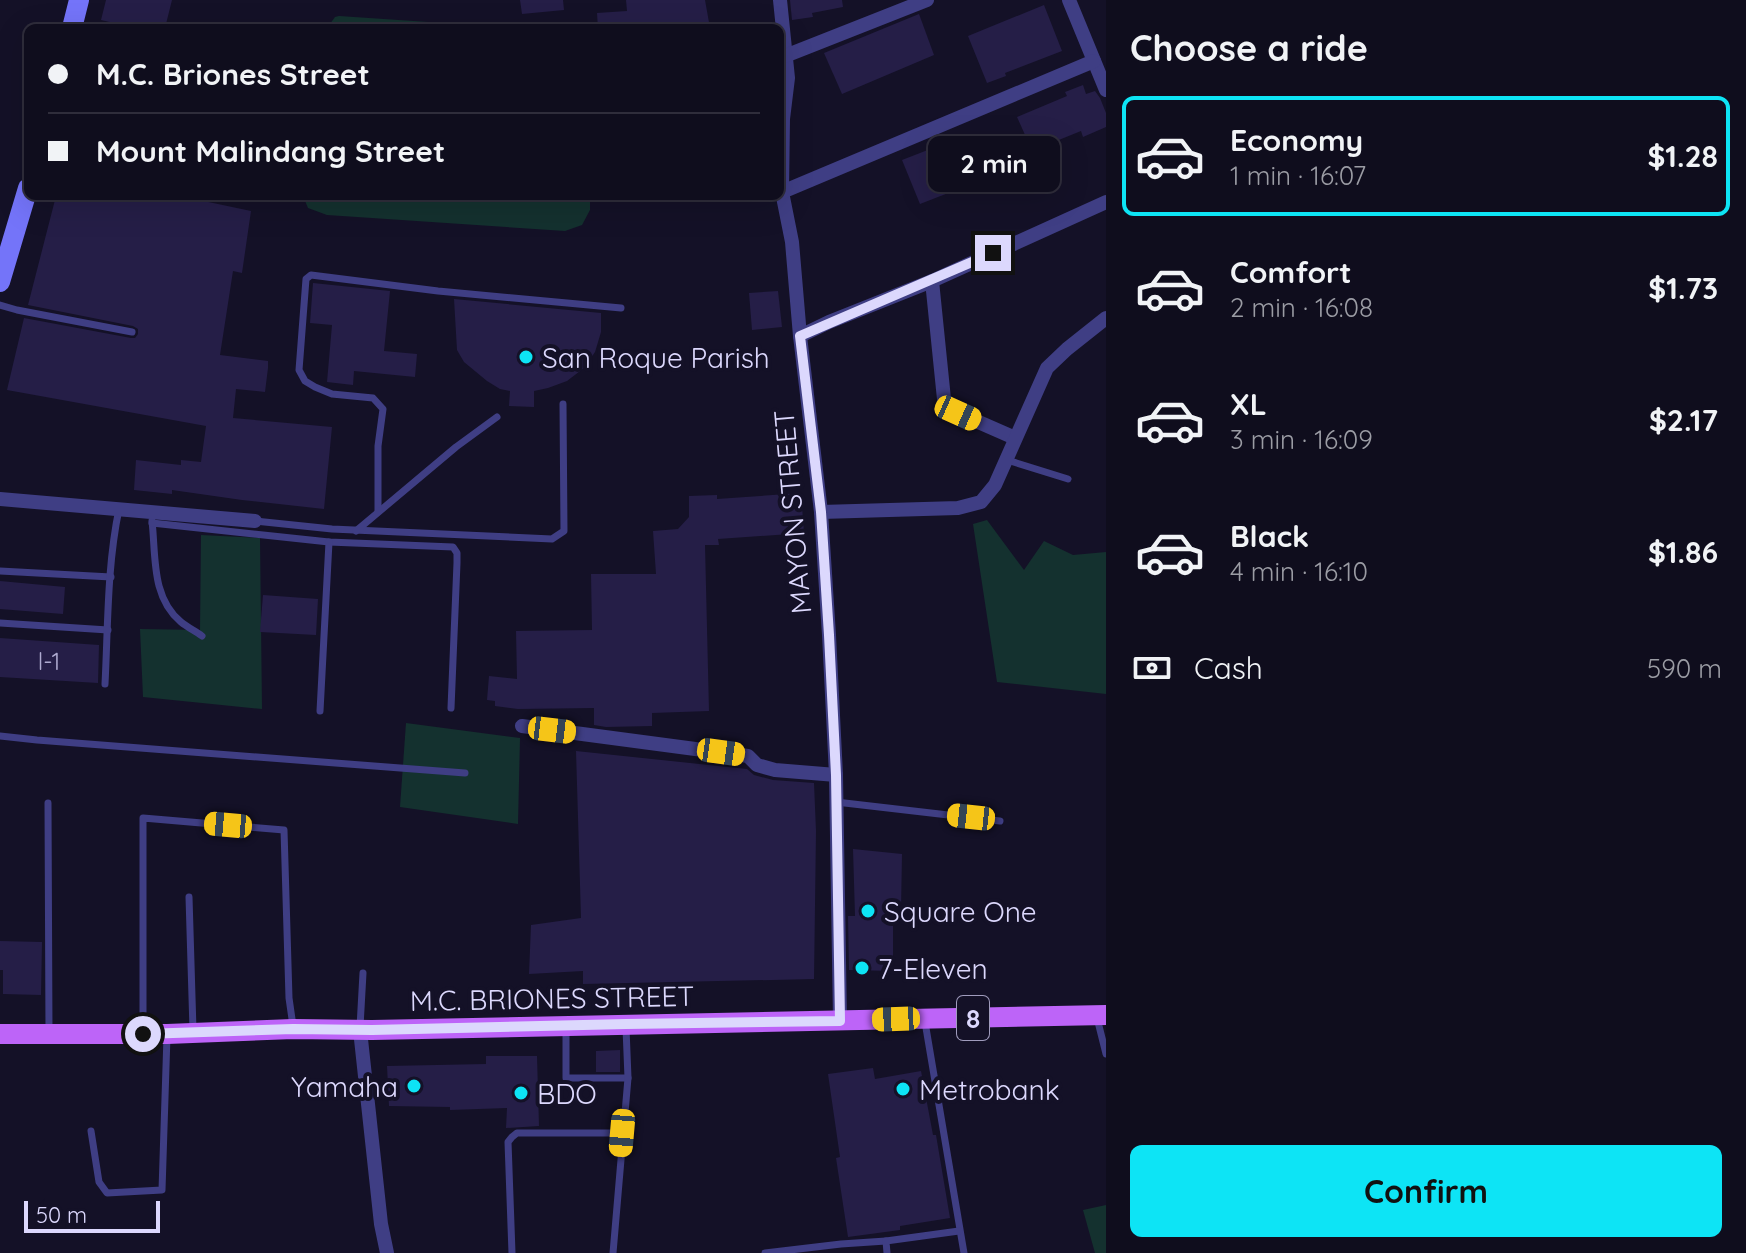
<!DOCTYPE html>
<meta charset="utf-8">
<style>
:root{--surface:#0f0d1d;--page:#1d1b2a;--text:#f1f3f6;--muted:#9b9ca4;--line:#2f2d3b;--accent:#0de4f5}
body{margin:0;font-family:Quicksand,sans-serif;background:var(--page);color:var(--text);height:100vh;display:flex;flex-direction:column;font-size:30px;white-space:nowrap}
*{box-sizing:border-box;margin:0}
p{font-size:26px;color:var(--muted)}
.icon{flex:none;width:44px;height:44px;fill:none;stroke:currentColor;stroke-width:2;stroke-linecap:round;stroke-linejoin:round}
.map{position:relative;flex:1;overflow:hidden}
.drawer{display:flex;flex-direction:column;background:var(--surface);width:640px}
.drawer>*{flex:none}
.top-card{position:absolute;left:24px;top:24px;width:760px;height:176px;border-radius:12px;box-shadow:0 8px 32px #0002,0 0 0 2px var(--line);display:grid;align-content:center;height:176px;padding:0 24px;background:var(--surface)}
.scale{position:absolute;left:24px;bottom:20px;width:136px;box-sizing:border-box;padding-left:8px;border:4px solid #dcd8fd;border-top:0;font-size:22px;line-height:28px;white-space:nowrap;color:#dcd8fd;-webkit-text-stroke:6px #141127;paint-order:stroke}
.end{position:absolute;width:36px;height:36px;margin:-18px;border:10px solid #dcd8fd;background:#111;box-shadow:0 0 0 4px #111}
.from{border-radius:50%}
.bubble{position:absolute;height:56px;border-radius:12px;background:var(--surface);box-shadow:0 8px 32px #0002,0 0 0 2px var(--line);font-size:26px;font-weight:700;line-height:56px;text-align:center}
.car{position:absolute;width:24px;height:48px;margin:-24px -12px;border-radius:10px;box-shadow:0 0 6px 2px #0007;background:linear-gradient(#f5c518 24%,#345 0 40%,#f5c518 0 76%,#345 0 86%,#f5c518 0)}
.top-card b{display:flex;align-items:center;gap:28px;height:76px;font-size:30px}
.top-card b+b{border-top:2px solid var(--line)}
.top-card i{width:20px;height:20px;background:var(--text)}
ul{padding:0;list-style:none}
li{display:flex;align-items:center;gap:24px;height:120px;margin:0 16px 12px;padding:0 8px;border:4px solid transparent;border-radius:12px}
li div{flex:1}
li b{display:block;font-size:30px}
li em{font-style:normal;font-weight:700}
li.on{border-color:var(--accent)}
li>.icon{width:72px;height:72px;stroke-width:1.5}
h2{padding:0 24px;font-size:36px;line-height:96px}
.pay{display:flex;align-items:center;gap:20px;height:88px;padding:0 24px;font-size:30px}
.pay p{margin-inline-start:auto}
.cta{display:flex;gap:16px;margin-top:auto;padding:16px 24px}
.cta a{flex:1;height:92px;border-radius:12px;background:var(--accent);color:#111;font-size:32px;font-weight:700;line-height:92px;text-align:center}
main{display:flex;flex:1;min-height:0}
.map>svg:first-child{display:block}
.green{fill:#14312f}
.building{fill:#251e47}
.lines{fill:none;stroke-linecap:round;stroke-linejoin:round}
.lane{stroke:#3f3e84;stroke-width:7}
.street{stroke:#3f3e84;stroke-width:14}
.secondary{stroke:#7474f9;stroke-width:20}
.primary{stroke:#bd64f8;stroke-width:20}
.route{stroke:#dcd8fd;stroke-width:10}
.poi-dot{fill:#0de4f5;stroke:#141127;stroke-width:3}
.labels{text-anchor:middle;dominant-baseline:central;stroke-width:8;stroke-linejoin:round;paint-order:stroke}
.number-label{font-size:24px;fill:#aeaad0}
.shield{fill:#141127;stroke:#a09cbd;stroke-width:2}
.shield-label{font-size:26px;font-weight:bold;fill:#dcd8fd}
.poi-label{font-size:28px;fill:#dcd8fd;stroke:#141127;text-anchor:start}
.street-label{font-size:28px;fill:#dcd8fd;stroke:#141127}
</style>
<main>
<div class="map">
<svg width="1106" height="1253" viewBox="0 0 1106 1253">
<rect width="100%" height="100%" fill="#141127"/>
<!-- green -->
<g class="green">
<path d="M339,16l178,12h-190l8,-11z"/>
<path d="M303,196h287v14l-8,15 -17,6 -238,-16 -19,-7z"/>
<path d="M987,520l37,50 20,-29 29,14 33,-3v142l-109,-12 -24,-158z"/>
<path d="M201,535l59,3 2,171 -119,-12 -3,-68 60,1z"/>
<path d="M406,723l114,15 -2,86 -118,-17z"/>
<path d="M1106,1205v48h-11l-12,-43z"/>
</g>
<!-- building -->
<g class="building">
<path d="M106,0h66l-7,28h-53l2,-5 -13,-3z"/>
<path d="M520,0h43l1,10 -42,4z"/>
<path d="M626,0h79l5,28h-112l-1,-15 30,-2z"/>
<path d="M790,0h52l1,7 -31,6 1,4 -21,3z"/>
<path d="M1044,5l18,46 -57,22 1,3 -19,7 -19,-47z"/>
<path d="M919,14l15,41 -92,39 -18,-41z"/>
<path d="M1083,85l3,9 9,-3 5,7 6,15v14l-23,10 -2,-6 -42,17 -6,-14 -7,3 -9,-20 50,-21 -2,-4z"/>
<path d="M938,146l18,44 -36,14 -18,-44z"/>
<path d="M56,196h124l71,15 -9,62 -9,-2 -13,84 48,6v7l-3,24 -29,-3 -3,29 99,9 -8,82 -82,-9 -70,-10v4l-38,-4 2,-30 45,5v-5l20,2 5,-36 -199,-36 17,-72 107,20h4l3,-4v-5l-5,-3 -105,-21z"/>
<path d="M313,283l77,8 -6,60 33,3 -2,23 -61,-6 -1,14 -26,-3 5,-57 -22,-2z"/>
<path d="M778,291l4,36 -30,3 -3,-37z"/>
<path d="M454,299l147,14v19l-6,20 -11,16 -17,13 -19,7 -14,3v16l-25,-1 1,-15 -10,-2 -13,-8 -23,-19 -7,-12z"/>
<path d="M801,493l3,40 -86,6 1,6h-14l4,166 -57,2v13l-46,1 -12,-2v-17l-76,1 -23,-3v-5l-8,-1 2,-24 28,3 -1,-48 76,-1 -1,-56h65l-3,-43 25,-2 11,-12v-21l28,-1v4z"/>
<path d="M0,581l65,6 -2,27 -63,-5z"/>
<path d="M263,595l55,4 -2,36 -56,-3z"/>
<path d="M0,638l99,7 -1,38 -98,-6z"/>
<path d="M576,751l171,18 7,6 19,5 41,3 2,48 -2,148 -231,5v-13l-54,3 2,-49 50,-7z"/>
<path d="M853,849l49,5 -1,56h-8v61l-44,-1 -1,-54h7z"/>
<path d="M0,941l42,1 -1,53 -38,-1v-24h-3z"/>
<path d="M620,1050v22h-24v-21z"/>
<path d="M486,1056h51l2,70 -33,2 1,-20 -57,2v-3l-61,-1 -2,-40 99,-2z"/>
<path d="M873,1068l2,11 46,-8 12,64h3l14,83 -50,8v4l-52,7 -12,-79 4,-1 -12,-83z"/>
</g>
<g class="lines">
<!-- lane -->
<g class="lane">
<path d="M0,305l17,5 115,22"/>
<path d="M1007,460l61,19"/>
<path d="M378,511v-65l5,-37 -10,-11 -41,-4 -17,-7 -10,-6 -6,-11 7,-91 5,-4 127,16 183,17"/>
<path d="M152,521c4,35 -1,76 29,101 6,5 14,9 21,14"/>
<path d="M255,521l77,8 220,10 12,-8 -1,-127"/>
<path d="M152,523l177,19 124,5 4,6v10l-6,145"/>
<path d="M356,531l100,-84 41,-30"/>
<path d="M0,571l111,6"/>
<path d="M0,623l108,7"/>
<path d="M105,684c3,-57 2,-118 14,-175"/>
<path d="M320,711l9,-169"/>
<path d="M0,736l37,4 428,33"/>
<path d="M836,802l164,19"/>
<path d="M48,803l1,230"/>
<path d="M189,897l4,133"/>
<path d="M1097,1018l9,36"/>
<path d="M925,1022l39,231"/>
<path d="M360,1027l3,-54"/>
<path d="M566,1030v48h62"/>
<path d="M143,1032v-214l141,12 5,168 4,28"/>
<path d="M91,1131l8,51 8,11 55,-3 5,-154"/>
<path d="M512,1253l-4,-111 4,-5 5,-4h105"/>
<path d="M613,1253l15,-175 -2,-50"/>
<path d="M765,1253l76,-9 45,-3"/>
<path d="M887,1253l-1,-12 73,-10"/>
</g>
<!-- street -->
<g class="street">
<path d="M780,0l8,78 -5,41 -1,73 10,50 8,94 21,176 8,123 7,140 4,246"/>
<path d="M1069,0l37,90"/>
<path d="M785,56l142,-56"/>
<path d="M782,192l312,-131"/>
<path d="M932,281l12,118 14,14 57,25"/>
<path d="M800,336l29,-14 103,-41 174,-79"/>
<path d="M0,499l255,22"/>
<path d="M821,512l137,-4 23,-6 14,-17 52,-117 20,-19 39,-31"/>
<path d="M522,726l226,30 9,9 18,5 61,5"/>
<path d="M360,1030l21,194 6,29"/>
</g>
<!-- secondary -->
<g class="secondary">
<path d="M72,28l7,-28"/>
<path d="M0,282l28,-94"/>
</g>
<!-- primary -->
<path class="primary" d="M0,1034h167l126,-5 79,1 734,-15"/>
</g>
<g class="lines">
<!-- route -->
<path class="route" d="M143,1034l150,-5 79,1 254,-6 214,-3 -4,-246 -7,-140 -8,-123 -21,-176 193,-83"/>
</g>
<!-- markers -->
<g class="poi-dot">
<circle cx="526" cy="357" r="8"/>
<circle cx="868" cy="911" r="8"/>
<circle cx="862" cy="968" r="8"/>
<circle cx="414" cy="1086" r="8"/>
<circle cx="903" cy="1089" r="8"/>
<circle cx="521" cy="1093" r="8"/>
</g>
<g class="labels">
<!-- number labels -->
<g class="number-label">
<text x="49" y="661">l-1</text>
</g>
<!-- shield labels -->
<rect class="shield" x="957" y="996" width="32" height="44" rx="6"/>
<g class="shield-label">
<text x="973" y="1018">8</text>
</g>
<!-- poi labels -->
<g class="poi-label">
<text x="542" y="357">San Roque Parish</text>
<text x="884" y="911">Square One</text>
<text x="878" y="968">7-Eleven</text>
<text x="398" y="1086" text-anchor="end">Yamaha</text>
<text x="919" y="1089">Metrobank</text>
<text x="537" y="1093">BDO</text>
</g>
<!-- street labels -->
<g class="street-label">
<text transform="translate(792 512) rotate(-95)">MAYON STREET</text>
<text transform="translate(552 998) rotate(-1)">M.C. BRIONES STREET</text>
</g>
</g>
</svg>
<div class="scale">50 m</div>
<i class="end from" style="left:143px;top:1034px"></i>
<i class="end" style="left:993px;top:253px"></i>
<div class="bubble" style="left:928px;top:136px;width:132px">2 min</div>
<i class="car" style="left:958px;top:413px;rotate:114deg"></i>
<i class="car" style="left:552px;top:730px;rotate:97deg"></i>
<i class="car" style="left:721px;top:752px;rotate:98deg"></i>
<i class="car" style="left:971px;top:817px;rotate:276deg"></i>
<i class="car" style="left:228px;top:825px;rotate:275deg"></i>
<i class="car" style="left:896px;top:1019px;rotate:268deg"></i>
<i class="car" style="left:622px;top:1133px;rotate:185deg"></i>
<div class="top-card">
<b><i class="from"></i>M.C. Briones Street</b>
<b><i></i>Mount Malindang Street</b>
</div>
</div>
<section class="drawer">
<h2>Choose a ride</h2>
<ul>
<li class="on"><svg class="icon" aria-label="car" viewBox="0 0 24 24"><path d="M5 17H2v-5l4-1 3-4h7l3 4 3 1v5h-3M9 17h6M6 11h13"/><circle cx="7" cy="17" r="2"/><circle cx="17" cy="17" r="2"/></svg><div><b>Economy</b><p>1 min · 16:07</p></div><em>$1.28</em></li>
<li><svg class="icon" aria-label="car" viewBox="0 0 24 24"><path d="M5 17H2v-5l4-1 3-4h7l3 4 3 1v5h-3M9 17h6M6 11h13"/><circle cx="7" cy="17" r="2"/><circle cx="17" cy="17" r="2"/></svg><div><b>Comfort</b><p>2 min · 16:08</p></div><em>$1.73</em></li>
<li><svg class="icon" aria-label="car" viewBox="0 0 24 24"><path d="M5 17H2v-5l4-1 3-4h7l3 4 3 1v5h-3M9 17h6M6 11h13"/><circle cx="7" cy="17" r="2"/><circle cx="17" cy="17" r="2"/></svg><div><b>XL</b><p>3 min · 16:09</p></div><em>$2.17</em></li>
<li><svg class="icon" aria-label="car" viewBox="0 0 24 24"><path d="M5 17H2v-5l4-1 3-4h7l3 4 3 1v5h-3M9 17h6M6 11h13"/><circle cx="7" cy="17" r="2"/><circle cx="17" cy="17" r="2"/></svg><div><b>Black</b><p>4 min · 16:10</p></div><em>$1.86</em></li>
</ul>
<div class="pay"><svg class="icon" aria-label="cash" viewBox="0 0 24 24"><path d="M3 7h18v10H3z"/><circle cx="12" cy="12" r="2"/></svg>Cash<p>590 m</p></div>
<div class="cta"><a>Confirm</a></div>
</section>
</main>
